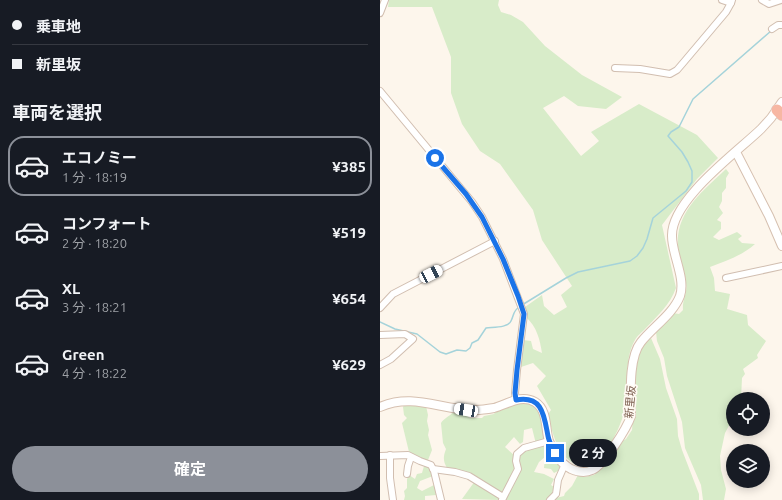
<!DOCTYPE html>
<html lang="ja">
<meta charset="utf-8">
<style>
:root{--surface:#171b24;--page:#20242c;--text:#f1f3f6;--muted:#9ea1a6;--line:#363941;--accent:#8c9099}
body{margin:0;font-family:Ubuntu,"Noto Sans JP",sans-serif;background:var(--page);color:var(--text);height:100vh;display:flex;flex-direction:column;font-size:15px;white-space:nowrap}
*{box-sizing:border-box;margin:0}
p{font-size:13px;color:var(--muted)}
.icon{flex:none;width:22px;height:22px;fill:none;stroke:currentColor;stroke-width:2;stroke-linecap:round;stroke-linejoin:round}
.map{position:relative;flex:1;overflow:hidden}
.details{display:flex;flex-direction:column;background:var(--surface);width:380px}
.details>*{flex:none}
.banner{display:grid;align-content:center;height:88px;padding:0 12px;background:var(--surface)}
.fabs{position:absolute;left:346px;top:392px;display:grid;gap:8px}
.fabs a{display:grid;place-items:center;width:44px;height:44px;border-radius:50%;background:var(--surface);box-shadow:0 2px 10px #0003;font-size:20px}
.end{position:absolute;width:18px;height:18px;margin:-9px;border:5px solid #1a73e8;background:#fff;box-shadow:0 0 0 2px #fff}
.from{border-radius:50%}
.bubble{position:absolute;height:28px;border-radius:14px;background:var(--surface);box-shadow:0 2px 10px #0003;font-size:13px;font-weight:700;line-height:28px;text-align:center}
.car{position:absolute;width:12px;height:24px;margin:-12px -6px;border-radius:5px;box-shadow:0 0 3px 1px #0007;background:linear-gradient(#fff 24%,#345 0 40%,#fff 0 76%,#345 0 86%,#fff 0)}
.banner b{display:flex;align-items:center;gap:14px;height:38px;font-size:15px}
.banner b+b{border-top:1px solid var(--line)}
.banner i{width:10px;height:10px;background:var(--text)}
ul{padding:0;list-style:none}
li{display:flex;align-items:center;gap:12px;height:60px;margin:0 8px 6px;padding:0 4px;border:2px solid transparent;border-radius:16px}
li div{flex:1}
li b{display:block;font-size:15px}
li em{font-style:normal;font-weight:700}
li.on{border-color:var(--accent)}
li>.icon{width:36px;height:36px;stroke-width:1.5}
h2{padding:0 12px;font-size:18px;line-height:48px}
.button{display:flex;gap:8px;margin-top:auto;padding:8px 12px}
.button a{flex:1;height:46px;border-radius:24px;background:var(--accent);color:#fff;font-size:16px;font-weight:700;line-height:46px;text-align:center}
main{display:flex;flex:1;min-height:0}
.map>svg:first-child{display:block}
.green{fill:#d8ecc9}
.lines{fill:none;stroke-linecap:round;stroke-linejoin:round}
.stream{stroke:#a5d3da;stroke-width:1.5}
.street-casing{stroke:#d1beb0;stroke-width:8}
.secondary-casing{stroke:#d6c0b0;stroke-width:10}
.highway-casing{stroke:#dad1cd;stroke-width:12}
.street{stroke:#fff;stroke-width:6}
.secondary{stroke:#fff;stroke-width:8}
.highway{stroke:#f7b7a3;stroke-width:11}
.route{stroke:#1a73e8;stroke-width:5}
.labels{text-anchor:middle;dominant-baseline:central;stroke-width:3.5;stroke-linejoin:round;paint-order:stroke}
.street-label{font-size:11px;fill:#7a5c4d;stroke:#fffaf3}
</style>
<main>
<section class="details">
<div class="banner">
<b><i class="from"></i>乗車地</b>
<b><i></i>新里坂</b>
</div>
<h2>車両を選択</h2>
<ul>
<li class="on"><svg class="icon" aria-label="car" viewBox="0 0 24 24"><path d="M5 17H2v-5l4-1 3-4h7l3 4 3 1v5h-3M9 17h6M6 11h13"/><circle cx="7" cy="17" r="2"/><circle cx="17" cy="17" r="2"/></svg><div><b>エコノミー</b><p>1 分 · 18:19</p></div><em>¥385</em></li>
<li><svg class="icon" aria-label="car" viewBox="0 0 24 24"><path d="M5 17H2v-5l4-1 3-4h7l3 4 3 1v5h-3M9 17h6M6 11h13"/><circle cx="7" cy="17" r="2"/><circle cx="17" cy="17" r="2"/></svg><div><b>コンフォート</b><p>2 分 · 18:20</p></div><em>¥519</em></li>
<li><svg class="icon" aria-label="car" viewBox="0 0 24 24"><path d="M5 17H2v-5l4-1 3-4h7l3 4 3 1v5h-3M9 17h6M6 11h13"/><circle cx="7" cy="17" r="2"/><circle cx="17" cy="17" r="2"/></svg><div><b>XL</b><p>3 分 · 18:21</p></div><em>¥654</em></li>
<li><svg class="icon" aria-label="car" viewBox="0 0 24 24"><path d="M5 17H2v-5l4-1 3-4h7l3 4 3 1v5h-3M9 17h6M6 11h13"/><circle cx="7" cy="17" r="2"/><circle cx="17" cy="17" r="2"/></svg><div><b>Green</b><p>4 分 · 18:22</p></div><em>¥629</em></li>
</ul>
<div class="button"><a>確定</a></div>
</section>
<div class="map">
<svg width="402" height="500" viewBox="0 0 402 500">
<rect width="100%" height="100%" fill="#fdf6ec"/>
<!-- green -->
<g class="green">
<path d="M9,0h110l-1,5 3,7 10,3 12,7 22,24 37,29 40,22 -16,12 -28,-3 -14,-10 -21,12 38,48 18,-15 -8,-9 48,-28 58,31 21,23 -21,21 -35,46 14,63c-6,17 -19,28 -31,41 -3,3 -8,7 -10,11 -11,19 -6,41 -9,62 -2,19 -15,46 -30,59 -5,5 -13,7 -19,4 -21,-10 -24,-31 -29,-51l3,-4 -14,-24 9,-10 -13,-13 -12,4 2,-27 8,1 2,8 9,4c-2,-13 -5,-26 -16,-36l-1,-10 17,-12 2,11 10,9 13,-8 -6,-12 11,-9 -30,-46 -9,-30 -33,-46 -20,-13 -18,-27 -11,-31v-36l-19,-50h-44z"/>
<path d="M346,169l3,4 -3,5v10l-4,5v8l-3,6 4,6 -6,7 4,2v7l-8,8 6,3 18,-8 5,4 -4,3 4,4 13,1c-12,11 -29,17 -45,23l4,11 1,13 15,3 -3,15 20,6 1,10 18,16 -9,14 1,3 -15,11 2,5 -3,4 -1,21h-8v19l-8,15 -5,23 1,14 5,19 -2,11h-21l-2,-15 -16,-37 -3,-26 -15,-46 -3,-18 -7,-17 -1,-10 17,-18 6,1 4,-4c-1,-10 5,-18 3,-27 -1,-12 -6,-24 -8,-36 -3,-35 25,-56 48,-78z"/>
<path d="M271,338l9,21 6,29 11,31 1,17 4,14 17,44v6h-195l14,-39 1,-6 6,-5 23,-5 3,10 9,10 -2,6 -4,2 -3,-4 -7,-1 1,-11 -6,5 -5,10 10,2 10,5 -3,6 3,2 -2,6 4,5 8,-2 1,-3 7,-7 6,-11 7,2 9,-2 14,-14 10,-17 8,-5 6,-9 3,-38 -1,-28 4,-12 6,-8z"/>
<path d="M146,402c17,6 16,23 19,39l-9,3 -4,-16 -8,2 -1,12 -3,2 -6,-7 -9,10 10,9 1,12 -14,27 -55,-27c-4,-7 -4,-11 -1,-19l-3,-6 -2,-20c3,-5 8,-6 12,-11l10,1 7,5h12l2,-2 10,-2c6,-8 21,-11 32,-12z"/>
<path d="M24,405l22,1 2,9 -1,6 2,9 -1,5 4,15 -4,10c-8,0 -13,-4 -19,-8l-7,-29 5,-5 -3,-3 -1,-8z"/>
<path d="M44,466h5l4,10 -13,5 -3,7 5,3 12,-6 2,10 -11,1v4h-21l1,-4 -1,-5 3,-3v-9l2,-4 6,4 2,-5 5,-1z"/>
<path d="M95,481l25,16 -1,3 -37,-1z"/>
</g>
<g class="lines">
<!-- stream -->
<g class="stream">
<path d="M142,305l44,-27 12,-6 52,-11 7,-5 6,-8 4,-9 6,-21 33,-27 6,-9v-11l-4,-9 -6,-10 -14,-16 3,-4 8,-5 14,-28 78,-68"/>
<path d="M0,322l15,7 22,5 23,18 6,2 11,-4 9,1 4,-3 2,-5 6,-3 8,-12c7,-1 22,0 25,-7 3,-6 2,-10 8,-14"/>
</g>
<defs>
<g id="street">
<path d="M342,0l9,3 1,-3"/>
<path d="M382,0l7,4 12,-4"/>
<path d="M0,13l5,-13"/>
<path d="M392,29l6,-4h4"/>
<path d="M235,68l25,1 30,5 7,-4 6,-7 43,-51 5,-9"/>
<path d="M0,91l92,111 10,15 21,42 21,55 -7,56 -2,23 1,7"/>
<path d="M346,278l56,-12"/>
<path d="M0,308l13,-14 102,-53"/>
<path d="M0,335l25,-1 8,5 -22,20 -11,6"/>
<path d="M10,455v23l3,22"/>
<path d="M0,456l28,-1 12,6 11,4 3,6 7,29"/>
<path d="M53,469l22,3 14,4 34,21"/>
<path d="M27,474l1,-8 3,-9"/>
<path d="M122,500l16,-31 -2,-8 1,-7 7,-6 25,-7"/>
<path d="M170,500l6,-6 2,-14 7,-16"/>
</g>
<g id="secondary">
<path d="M356,152l33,64 13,30"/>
<path d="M0,407c34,-15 62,4 96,3 6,0 12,-1 18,-2 14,-4 27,-14 41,-6 13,8 10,27 14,39 4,11 12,23 22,28 7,3 15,4 21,1 12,-5 35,-42 39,-54 0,-20 -3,-58 10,-74 12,-15 32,-28 39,-46 6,-18 -8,-41 -8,-60 -1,-36 64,-83 89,-107l10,-11 11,-16"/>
</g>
<path id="highway" d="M397,110l5,5"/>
</defs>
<!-- street casing -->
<use href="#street" class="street-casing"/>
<!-- secondary casing -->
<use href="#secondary" class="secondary-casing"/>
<!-- highway casing -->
<use href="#highway" class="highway-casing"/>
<!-- street -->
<use href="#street" class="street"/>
<!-- secondary -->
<use href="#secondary" class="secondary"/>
<!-- highway -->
<use href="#highway" class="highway"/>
</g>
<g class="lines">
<!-- route -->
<path class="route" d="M55,158l31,36 16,23 21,42 15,37 6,18 -7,56 -2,23 1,7c27,-5 28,16 32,36 1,6 4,11 7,17"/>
</g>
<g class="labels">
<!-- street labels -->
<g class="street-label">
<text transform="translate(250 402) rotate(-85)">新里坂</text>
</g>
</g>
</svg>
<div class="fabs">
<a><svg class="icon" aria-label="locate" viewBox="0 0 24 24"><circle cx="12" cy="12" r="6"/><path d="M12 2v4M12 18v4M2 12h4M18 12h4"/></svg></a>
<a><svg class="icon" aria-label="layers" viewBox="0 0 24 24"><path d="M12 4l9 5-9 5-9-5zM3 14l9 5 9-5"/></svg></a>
</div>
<i class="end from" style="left:55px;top:158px"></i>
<i class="end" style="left:175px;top:453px"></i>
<div class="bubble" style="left:189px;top:439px;width:48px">2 分</div>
<i class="car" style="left:51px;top:274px;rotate:63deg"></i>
<i class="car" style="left:86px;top:410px;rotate:279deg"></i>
</div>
</main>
